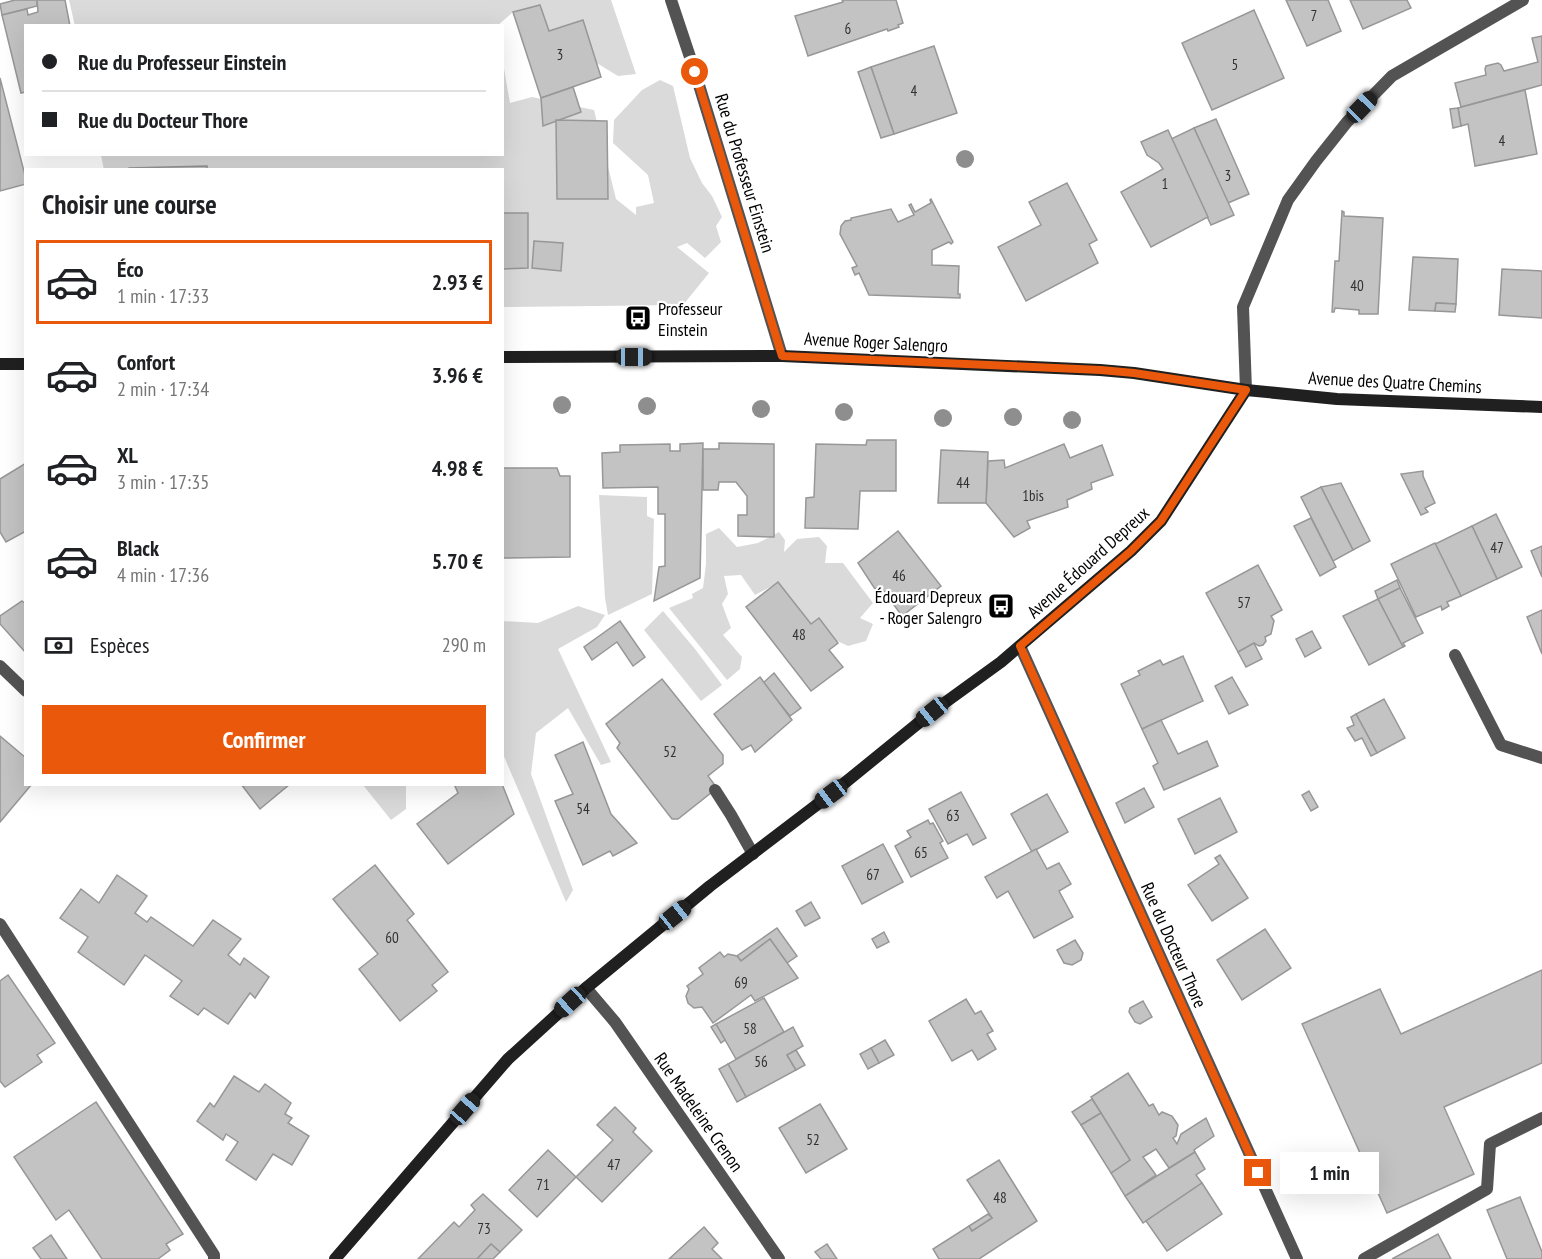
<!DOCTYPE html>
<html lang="fr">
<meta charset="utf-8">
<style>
:root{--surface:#fff;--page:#f2f2f2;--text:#202124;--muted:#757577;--line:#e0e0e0;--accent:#ea580c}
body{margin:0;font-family:"PT Sans Narrow",sans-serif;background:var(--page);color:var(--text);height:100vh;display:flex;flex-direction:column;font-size:22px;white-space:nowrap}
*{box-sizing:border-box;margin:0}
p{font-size:20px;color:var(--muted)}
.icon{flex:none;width:33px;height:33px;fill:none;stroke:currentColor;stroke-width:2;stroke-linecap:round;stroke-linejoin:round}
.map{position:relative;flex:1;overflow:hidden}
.details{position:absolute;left:24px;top:168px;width:480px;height:618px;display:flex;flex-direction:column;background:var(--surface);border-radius:0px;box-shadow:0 6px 24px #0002}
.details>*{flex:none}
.banner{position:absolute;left:24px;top:24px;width:480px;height:132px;border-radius:0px;box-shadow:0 6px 24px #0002;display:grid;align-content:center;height:132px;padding:0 18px;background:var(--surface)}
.end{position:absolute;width:27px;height:27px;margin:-14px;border:8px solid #ea580c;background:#fff;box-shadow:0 0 0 3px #fff}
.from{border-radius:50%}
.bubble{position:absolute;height:42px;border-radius:0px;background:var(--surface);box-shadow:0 6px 24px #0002;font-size:20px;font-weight:600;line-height:42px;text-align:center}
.car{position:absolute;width:18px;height:36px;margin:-18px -9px;border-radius:8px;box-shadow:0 0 4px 2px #0007;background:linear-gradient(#222 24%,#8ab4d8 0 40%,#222 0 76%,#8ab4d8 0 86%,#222 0)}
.banner b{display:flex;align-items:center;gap:21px;height:57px;font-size:22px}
.banner b+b{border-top:2px solid var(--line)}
.banner i{width:15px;height:15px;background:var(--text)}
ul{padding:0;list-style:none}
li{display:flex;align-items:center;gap:18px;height:84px;margin:0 12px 9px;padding:0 6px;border:3px solid transparent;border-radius:0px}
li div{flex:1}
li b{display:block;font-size:22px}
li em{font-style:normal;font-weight:600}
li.on{border-color:var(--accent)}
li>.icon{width:54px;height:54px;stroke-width:1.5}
h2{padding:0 18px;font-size:27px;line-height:72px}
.pay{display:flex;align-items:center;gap:15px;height:66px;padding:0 18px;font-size:22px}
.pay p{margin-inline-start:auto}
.cta{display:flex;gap:12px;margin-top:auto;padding:12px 18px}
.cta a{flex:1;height:69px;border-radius:0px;background:var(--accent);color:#fff;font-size:24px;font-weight:600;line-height:69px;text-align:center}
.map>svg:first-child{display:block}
.green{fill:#dadada}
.building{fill:#c3c3c3;stroke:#979797;stroke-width:1.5}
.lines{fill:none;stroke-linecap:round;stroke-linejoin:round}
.lane{stroke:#535353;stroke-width:12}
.street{stroke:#535353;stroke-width:12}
.secondary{stroke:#202020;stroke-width:12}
.tree{fill:#8e8e8e}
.route{stroke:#ea580c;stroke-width:8}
.labels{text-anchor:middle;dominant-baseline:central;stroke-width:4.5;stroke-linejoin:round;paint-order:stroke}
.number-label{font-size:15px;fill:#313131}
.street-label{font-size:18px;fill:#000;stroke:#fff}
.poi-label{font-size:18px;fill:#000;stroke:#fff;text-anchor:start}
</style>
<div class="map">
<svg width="1542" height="1259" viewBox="0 0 1542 1259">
<rect width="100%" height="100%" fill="#fff"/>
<!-- green -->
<g class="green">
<path d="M69,0h542l25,74 -18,2 -105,-64 -16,14h-422z"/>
<path d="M503,63l7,40 22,-6 62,13 22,89 20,16v-8l18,-4 -6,-28 -35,-32 1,-23 28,-30 18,-10 13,6 17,72 12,25 10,13 10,21 -6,9 5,16 -16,16 -18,-15 -10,4 32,26 -26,32 -180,2 -1,-137h-398l-3,-15 401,-1z"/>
<path d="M599,495l48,2v19l7,3 -2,75 -44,21 -3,-17z"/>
<path d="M719,528l18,19 21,-4 21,-11 6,8 -1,12 13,-13 22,-2 8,9 -2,17h18l30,40 -13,15 13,6 -7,17 -18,5 -28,-13 -17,-4 -25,-46 -23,12 -14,-20 -17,1 4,18 -6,10 9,24 -8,7 19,22 -2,12 -13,11 -58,-72 24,-10 -1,-4 11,-6 3,-24v-30z"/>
<path d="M578,606l27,9 -8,12 -39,22 53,113 -10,3 -33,-57 -32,25 -5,41 42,116 -7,12 -63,-148 -1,-133 36,2z"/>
<path d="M663,611l32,38 27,36 -21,16 -57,-71z"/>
<path d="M363,785h43v24l-15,11z"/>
</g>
<!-- building -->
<g class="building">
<path d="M15,0h22v6l-35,9 -2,-11z"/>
<path d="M37,0h28l5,26h-44v66l-5,1 -19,-78 25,-6 1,6 10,-3z"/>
<path d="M842,0h54l7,23 -5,2 1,2 -11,4 -1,-2 -79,27 -13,-40 48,-14z"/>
<path d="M1286,0h42l13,31 -34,15z"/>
<path d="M1350,0h57l4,8 -48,21z"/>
<path d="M540,5l9,26 34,-11 18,57 -60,21 -28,-86z"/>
<path d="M1254,10l30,68 -72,32 -30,-67z"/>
<path d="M1542,36v49l-81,22 -6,-24 31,-8 -1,-6 1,-3 12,-3 3,2 3,6 34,-9 -6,-24z"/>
<path d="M934,46l23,67 -63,21 -23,-67z"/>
<path d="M871,67l23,67 -13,4 -23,-66z"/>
<path d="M0,78l26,101v5l-26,7z"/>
<path d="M573,87l8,25 -38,14 -2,-28z"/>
<path d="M1525,90l12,64 -62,12 -7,-42 -7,2 -3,-18z"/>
<path d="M1458,108l3,18 -8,2 -3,-19z"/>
<path d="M1216,119l33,75 -21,9 -34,-75z"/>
<path d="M556,120l51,1 1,78h-51z"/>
<path d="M1194,128l40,87 -23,10 -40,-86z"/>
<path d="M1168,130l40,87 -57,30 -30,-55 42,-23 -4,-6 -12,-8 -6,-13z"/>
<path d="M207,166v4h-78v-2z"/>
<path d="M1067,183l30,57 -8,4 9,19 -72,38 -28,-54 43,-22 -12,-23z"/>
<path d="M931,199l22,43 -2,2 -2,-2 -17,8v15l27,1 -1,28h2v4l-91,-3 -10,-22 -4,2 -3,-7 5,-2 -17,-32 1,-8 4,-5 6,-1v-2l40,-9 7,13 16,-7 -5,-10 2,-1 4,8 16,-9 -1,-3z"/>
<path d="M1342,211l2,1v4l39,2 -5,96h-19v-4l-24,-2 -1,4h-2l3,-51h4z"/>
<path d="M502,213h26v55l-26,1z"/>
<path d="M534,241l29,2 -2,28 -29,-3z"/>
<path d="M1413,257l45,2 -2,45 -20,-1 -1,8 -26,-1z"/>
<path d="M1502,269l40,2v47l-43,-3z"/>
<path d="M1436,303l20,1 -1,8 -20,-1z"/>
<path d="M867,440h29v51h-36l-2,38 -53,-1 1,-30 8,-1 2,-53 50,1z"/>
<path d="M703,443l-3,135 -46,23 5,-34 6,-1v-52h-7v-27l-55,1 -1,-35 18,-1v-7l50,-1v7h10v-7z"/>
<path d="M719,443l55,1v93l-36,-1v-21h9v-19l-11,-14h-17l-1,8h-15v-41h16z"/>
<path d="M1064,444l6,14 32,-13 11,30 -22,8 1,6 -25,11 1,7 -41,14 3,7 -16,9 -28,-34 2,-42 16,-1 1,8z"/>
<path d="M941,450l47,2 -2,51h-48z"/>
<path d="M26,463v68l-20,11 -6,-10v-53z"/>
<path d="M502,468h55l3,8h10v81l-68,1z"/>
<path d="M1423,471v5l12,27 -10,5 3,4 -7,3 -20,-41z"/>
<path d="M1341,483l29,58 -17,9 -32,-63z"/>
<path d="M1321,487l32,63 -20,11 -32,-64z"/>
<path d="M1496,514l26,53 -25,12 -25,-53z"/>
<path d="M1311,518l25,49 -16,9 -26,-50z"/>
<path d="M1472,526l25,53 -36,17 -26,-52z"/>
<path d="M898,531l43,55 -39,30 -22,-30 -5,3 -17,-26z"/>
<path d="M1435,543l26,53 -14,6 2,4 -7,4 -1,-4 -25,11 -25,-53z"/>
<path d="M1542,546v31l-11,-26z"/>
<path d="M1258,565l24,45 -11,6 3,5 -3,13 -6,3 1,4 -3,4 -4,1 -5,-3 -16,9 -32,-59z"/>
<path d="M1397,580l3,8 -22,11 -3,-8z"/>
<path d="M778,582l33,42 8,-6 19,25 -9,7 14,17 -32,24 -65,-84z"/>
<path d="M1400,588l23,45 -20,10 2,3 -2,1 -25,-48z"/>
<path d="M1378,599l25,48 -34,18 -26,-49z"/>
<path d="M22,601l4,3v49l-26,-29v-8z"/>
<path d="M1542,610v44l-15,-37z"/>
<path d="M620,621l25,36 -12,9 -16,-24 -25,18 -8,-13z"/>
<path d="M1312,631l9,17 -16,9 -9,-18z"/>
<path d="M1254,643l8,16 -16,8 -8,-15z"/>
<path d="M1183,656l20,45 -61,28 -21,-45 19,-9 -2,-4 22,-11 3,5z"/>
<path d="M774,673l27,35 -11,8 -27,-33z"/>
<path d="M760,677l32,43 -37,32 -4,-7 -9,5 -28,-36z"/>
<path d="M1232,677l16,28 -19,9 -14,-28z"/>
<path d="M662,679l61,76v9l-15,12 9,12 -39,31h-6l-55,-71 3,-5 -14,-19z"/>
<path d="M1384,699l21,39 -28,15 -21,-39z"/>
<path d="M1356,714l21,39 -6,3 -9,-18 -7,3 -8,-13 7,-3 -3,-8z"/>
<path d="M1161,720l17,34 29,-13 11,25 -54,24 -11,-24 5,-3 -16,-34z"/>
<path d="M0,736l26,22v26h6l-32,38z"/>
<path d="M583,742l28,72 26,29 -24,13 -3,-5 -27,14 -28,-64 18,-7 -18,-39z"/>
<path d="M241,784h49l-30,25z"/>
<path d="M454,784h48l12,30 -66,50 -31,-40 41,-31z"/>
<path d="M1144,788l10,19 -29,16 -9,-20z"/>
<path d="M1309,791l9,16 -7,4 -9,-16z"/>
<path d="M961,792l25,46 -13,7 -6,-11 -19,10 -19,-35z"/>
<path d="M1047,794l21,38 -36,20 -21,-38z"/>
<path d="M1220,798l17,34 -42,22 -17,-35z"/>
<path d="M928,820l2,4 3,-1 10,18 -3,2 8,15 -37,19 -16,-31 16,-9 -4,-6z"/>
<path d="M883,844l20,38 -41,22 -20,-38z"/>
<path d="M1036,849l11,20 12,-6 12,21 -12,7 14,26 -39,21 -26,-47 -11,7 -12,-21z"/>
<path d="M1220,855l28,43 -36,23 -24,-36 31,-21 -4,-6z"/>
<path d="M375,865l39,49 -7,6 41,52 -16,13 5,6 -37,30 -41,-52 19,-15 -45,-55z"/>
<path d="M117,875l30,21 -12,17 12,9 4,-5 42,29 20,-26 28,19 -13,16 12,10 4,-7 25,19 -14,21 -5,-5 -22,31 -24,-16 -6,7 -28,-19 12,-15 -37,-26 -21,30 -46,-33 10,-15 -28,-19 21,-29 18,14z"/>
<path d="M811,902l9,16 -15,8 -9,-15z"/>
<path d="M777,928l20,28 -10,7 -17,-24 -29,22 -4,-5z"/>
<path d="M1265,929l26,39 -49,32 -25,-40z"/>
<path d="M884,932l5,10 -12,6 -5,-9z"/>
<path d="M770,939l28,39 -43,23 -4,-6 -38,28 -11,-16 -8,1 -6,-5 -2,-7 3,-7 -2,-3 16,-12 -4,-6 21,-16 4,5 4,-3 9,2 4,5z"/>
<path d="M1075,940l8,13 -2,7 -9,5 -8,-2 -7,-13z"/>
<path d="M1542,970v93l-98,44 30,67 -87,39 -85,-189 78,-35 21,45z"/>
<path d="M8,975l47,68 -18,12 5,7 -37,25 -5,-6v-100z"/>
<path d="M764,998l20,34 -48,27 -20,-35z"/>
<path d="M966,999l9,15 6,-3 12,20 -6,3 9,15 -18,11 -6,-10 -20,11 -23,-40z"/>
<path d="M1143,1001l9,16 -12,7 -5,-2 -6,-10 1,-4z"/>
<path d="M716,1024l9,16 -4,3 -10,-16z"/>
<path d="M793,1027l10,19 -16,9 9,15 -50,27 -18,-33z"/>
<path d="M885,1040l9,15 -15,8 -8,-15z"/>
<path d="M871,1048l8,15 -11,6 -8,-15z"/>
<path d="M796,1050l9,15 -9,5 -9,-15z"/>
<path d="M728,1064l18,33 -9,5 -18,-33z"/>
<path d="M1128,1073l21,33 4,-2 6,11 3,-3 10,4 6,9 -2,11 -3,2 4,6 4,-10 25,-16 8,18 -20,14 1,2 -26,16 -13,-19 -13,8 13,18 -31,21 -14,-23 19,-13 -39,-63z"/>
<path d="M234,1076l25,16 6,-8 26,19 -6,11 7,4 -4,5 21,13 -17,29 -19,-11 -17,26 -30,-20 12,-18 -12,-8 -3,6 -26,-19 13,-18 4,4z"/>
<path d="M1092,1099l9,14 -20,12 -9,-13z"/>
<path d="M96,1102l87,132 -17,10 4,6 -12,9h-56l-33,-49 -13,10 -42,-63z"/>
<path d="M820,1104l27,45 -41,24 -27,-45z"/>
<path d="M615,1107l21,21 -3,4 19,19 -50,51 -26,-25 37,-37 -16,-15z"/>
<path d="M1101,1113l29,47 -19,13 -30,-48z"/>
<path d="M548,1150l28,27 -39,40 -28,-27z"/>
<path d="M1195,1152l10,17 -9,6 6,8 -59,40 -18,-27z"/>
<path d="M999,1160l38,61 -58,38h-40l-6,-10 36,-23 3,5 20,-13 -25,-38z"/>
<path d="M1202,1183l20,31 -55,37 -21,-30z"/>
<path d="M483,1194l39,36 -22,22 -9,-8 -14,15h-59l36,-37 5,5 16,-17 -4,-5z"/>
<path d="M1520,1197l22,55v7h-35l-20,-49z"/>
<path d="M988,1214l4,4 -20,13 -3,-5z"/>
<path d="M704,1227l14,16 -6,6 10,10h-53z"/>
<path d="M1438,1234l13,25h-59z"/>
<path d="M51,1235l16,24h-26l-8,-11z"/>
<path d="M491,1244l9,8 -7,7h-16z"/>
<path d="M827,1244l10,15h-16l-6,-7z"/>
</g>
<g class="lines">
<!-- lane -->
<g class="lane">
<path d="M1455,655l46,90 41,13"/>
<path d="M0,666l26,25"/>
<path d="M715,790l16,25 22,39"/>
<path d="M0,924l214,331v4"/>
<path d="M1364,1259l123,-70 3,-45 52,-26"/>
</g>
<!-- street -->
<g class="street">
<path d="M671,0l24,72 87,284"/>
<path d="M1246,390l-3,-83 45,-107 28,-39 31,-39 45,-46 131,-76"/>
<path d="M1020,646l277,613"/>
<path d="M586,988l29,34 164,237"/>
</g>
<!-- secondary -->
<g class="secondary">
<path d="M502,357l280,-1 318,14 34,3 112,17 91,9 205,8"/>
<path d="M0,364h26"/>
<path d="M335,1259l173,-200 78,-71 124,-102 121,-92 101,-82 69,-50 130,-111 30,-30 85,-131"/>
</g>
</g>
<!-- trees -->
<g class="tree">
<circle cx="965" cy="159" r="9"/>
<circle cx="562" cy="405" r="9"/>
<circle cx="647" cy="406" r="9"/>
<circle cx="761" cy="409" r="9"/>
<circle cx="844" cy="412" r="9"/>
<circle cx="1013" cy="417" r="9"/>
<circle cx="943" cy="418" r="9"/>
<circle cx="1072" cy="420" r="9"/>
</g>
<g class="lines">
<!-- route -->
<path class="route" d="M695,72l87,284 319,14 33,3 112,17 -85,131 -30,30 -111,95 238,527"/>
</g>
<!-- icons -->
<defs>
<symbol id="bus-square" viewBox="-11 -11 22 22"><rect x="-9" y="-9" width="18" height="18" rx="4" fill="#000" stroke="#fff"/><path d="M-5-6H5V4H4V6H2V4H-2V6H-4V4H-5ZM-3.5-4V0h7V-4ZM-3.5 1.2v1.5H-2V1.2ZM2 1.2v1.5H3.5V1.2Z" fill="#fff"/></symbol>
</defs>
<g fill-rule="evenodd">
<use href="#bus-square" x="623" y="303" width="30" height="30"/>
<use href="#bus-square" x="986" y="591" width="30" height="30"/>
</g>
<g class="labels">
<!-- number labels -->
<g class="number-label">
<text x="1314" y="15">7</text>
<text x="848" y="28">6</text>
<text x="560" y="54">3</text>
<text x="1235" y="64">5</text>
<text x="914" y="90">4</text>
<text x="1502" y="140">4</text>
<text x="1228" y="175">3</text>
<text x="1165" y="183">1</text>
<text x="1357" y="285">40</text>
<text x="963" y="482">44</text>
<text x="1033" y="495">1bis</text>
<text x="1497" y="547">47</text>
<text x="899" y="575">46</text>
<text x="1244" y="602">57</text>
<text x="799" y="634">48</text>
<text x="670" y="751">52</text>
<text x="583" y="808">54</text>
<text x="953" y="815">63</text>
<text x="921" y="852">65</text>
<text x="873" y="874">67</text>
<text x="392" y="937">60</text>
<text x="741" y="982">69</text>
<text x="750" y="1028">58</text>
<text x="761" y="1061">56</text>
<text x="813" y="1139">52</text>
<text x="614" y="1164">47</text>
<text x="543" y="1184">71</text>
<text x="1000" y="1197">48</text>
<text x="484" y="1228">73</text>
</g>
<!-- street labels -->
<g class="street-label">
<text transform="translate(745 173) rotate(73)">Rue du Professeur Einstein</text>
<text transform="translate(876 342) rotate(3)">Avenue Roger Salengro</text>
<text transform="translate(1395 382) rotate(3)">Avenue des Quatre Chemins</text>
<text transform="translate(1088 562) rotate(-42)">Avenue Édouard Depreux</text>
<text transform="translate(1174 945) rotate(66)">Rue du Docteur Thore</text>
<text transform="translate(699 1112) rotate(55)">Rue Madeleine Crenon</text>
</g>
<!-- poi labels -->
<g class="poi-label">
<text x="658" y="308">Professeur<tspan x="658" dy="21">Einstein</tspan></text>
<text x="982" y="596" text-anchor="end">Édouard Depreux<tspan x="982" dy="21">- Roger Salengro</tspan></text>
</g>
</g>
</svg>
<i class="end from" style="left:695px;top:72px"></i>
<i class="end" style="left:1258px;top:1173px"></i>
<div class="bubble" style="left:1280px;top:1152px;width:99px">1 min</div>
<i class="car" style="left:1362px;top:107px;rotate:44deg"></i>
<i class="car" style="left:634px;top:357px;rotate:90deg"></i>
<i class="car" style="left:932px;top:712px;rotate:231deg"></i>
<i class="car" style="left:831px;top:794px;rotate:233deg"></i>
<i class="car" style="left:675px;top:915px;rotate:51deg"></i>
<i class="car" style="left:570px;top:1002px;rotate:228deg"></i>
<i class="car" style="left:465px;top:1109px;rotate:41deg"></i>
<div class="banner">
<b><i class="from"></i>Rue du Professeur Einstein</b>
<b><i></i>Rue du Docteur Thore</b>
</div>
<section class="details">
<h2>Choisir une course</h2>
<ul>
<li class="on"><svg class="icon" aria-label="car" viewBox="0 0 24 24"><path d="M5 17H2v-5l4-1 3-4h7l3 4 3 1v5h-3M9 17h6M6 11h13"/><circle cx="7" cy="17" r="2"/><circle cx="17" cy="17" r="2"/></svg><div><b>Éco</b><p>1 min · 17:33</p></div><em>2.93 €</em></li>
<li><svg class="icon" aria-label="car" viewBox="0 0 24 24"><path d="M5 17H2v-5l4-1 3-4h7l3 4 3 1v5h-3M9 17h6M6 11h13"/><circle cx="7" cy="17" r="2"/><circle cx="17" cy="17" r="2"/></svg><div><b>Confort</b><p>2 min · 17:34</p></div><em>3.96 €</em></li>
<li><svg class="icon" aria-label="car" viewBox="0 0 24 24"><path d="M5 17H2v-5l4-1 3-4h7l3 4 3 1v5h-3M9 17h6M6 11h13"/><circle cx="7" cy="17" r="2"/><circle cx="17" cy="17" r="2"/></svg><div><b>XL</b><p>3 min · 17:35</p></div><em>4.98 €</em></li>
<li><svg class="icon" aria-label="car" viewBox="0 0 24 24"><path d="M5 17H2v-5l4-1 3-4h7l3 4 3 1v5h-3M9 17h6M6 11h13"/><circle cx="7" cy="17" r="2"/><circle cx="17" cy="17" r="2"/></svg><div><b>Black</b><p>4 min · 17:36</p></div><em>5.70 €</em></li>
</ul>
<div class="pay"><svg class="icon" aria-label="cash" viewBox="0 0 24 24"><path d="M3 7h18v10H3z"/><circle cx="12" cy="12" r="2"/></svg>Espèces<p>290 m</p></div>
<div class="cta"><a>Confirmer</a></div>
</section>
</div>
